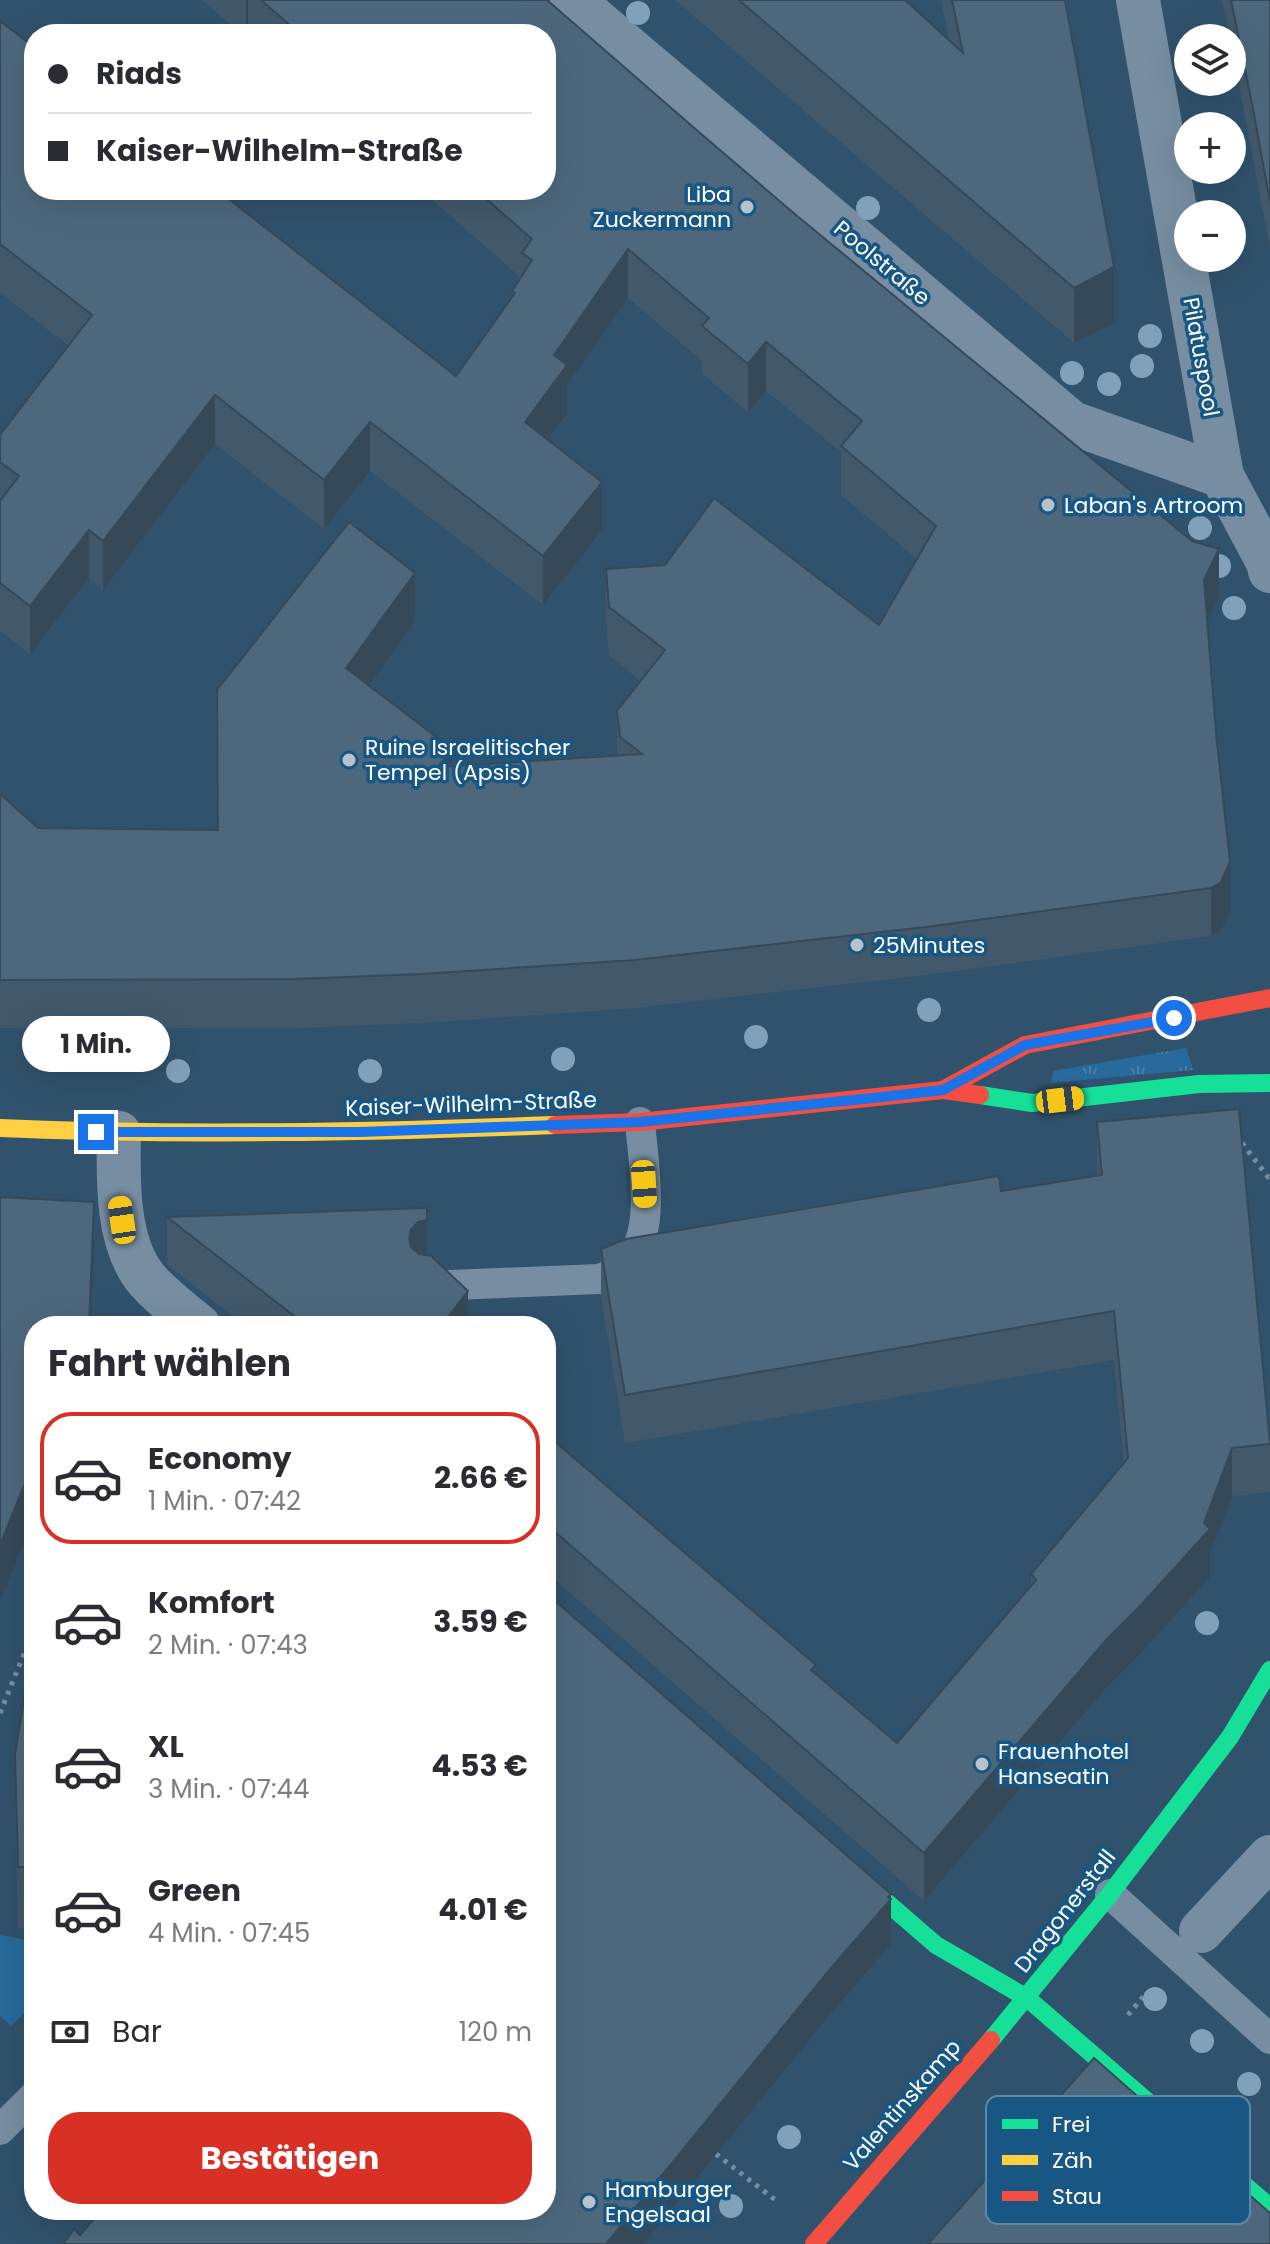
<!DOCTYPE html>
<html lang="de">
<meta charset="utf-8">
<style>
:root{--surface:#fff;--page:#f7f7f7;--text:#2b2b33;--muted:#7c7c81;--line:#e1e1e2;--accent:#d93025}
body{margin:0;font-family:Poppins,sans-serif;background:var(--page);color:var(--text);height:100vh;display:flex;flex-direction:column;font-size:30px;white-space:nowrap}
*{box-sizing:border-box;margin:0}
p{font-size:26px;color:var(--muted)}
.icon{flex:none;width:44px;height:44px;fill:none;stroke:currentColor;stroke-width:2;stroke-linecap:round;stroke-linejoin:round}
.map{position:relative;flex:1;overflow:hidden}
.panel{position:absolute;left:24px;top:1316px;width:532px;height:904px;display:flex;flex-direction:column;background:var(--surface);border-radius:32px;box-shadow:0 8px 32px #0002}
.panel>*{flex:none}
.top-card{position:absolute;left:24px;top:24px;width:532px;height:176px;border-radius:32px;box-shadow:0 8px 32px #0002;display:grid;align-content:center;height:176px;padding:0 24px;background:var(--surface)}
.fabs{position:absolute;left:1174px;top:24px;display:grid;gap:16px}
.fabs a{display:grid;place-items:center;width:72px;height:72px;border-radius:50%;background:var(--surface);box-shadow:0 8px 32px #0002;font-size:40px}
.end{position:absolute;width:36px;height:36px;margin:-18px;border:10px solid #1a73e8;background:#fff;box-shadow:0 0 0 4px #fff}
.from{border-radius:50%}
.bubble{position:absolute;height:56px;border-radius:28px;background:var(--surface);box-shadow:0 8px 32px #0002;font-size:26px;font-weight:700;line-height:56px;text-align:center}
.car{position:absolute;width:24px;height:48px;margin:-24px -12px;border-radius:10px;box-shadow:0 0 6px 2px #0007;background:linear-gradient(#f5c518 24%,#345 0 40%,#f5c518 0 76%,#345 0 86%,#f5c518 0)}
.top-card b{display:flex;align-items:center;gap:28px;height:76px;font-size:30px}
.top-card b+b{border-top:2px solid var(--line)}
.top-card i{width:20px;height:20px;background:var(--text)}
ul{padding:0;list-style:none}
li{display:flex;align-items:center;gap:24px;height:132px;margin:0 16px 12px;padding:0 8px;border:4px solid transparent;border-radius:32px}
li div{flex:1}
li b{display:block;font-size:30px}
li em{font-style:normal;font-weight:700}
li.current{border-color:var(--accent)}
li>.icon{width:72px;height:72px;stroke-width:1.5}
h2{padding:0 24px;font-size:36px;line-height:96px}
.pay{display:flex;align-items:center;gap:20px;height:88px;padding:0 24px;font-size:30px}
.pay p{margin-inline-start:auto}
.action{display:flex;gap:16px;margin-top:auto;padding:16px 24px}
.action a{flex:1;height:92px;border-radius:32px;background:var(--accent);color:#fff;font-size:32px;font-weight:700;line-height:92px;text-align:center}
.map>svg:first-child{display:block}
.grass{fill:url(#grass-tufts)}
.park{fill:#286a9b}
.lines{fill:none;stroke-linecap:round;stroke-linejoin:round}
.path{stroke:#778ea2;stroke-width:5;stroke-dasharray:4 6;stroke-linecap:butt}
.lane{stroke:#778ea2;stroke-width:30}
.street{stroke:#778ea2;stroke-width:44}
.fast{stroke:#16e098;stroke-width:18}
.slow{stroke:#ffcf43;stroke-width:18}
.jam{stroke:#f24e42;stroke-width:18}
.tree{fill:#81a1ba}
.wall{fill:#42596c}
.shaded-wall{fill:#364958}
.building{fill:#4d687d;stroke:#364958;stroke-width:2}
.route{stroke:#1a73e8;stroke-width:10}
.poi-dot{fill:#b7c2cc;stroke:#185684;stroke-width:3}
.labels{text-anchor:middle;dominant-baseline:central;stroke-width:7;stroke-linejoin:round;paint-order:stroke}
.poi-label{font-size:22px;fill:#fff;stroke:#185684;text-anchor:start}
.street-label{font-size:22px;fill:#fff;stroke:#185684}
.key{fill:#185684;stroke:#5d89a9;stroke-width:2}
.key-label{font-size:22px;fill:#fff}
</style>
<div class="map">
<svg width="1270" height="2244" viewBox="0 0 1270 2244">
<defs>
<pattern id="grass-tufts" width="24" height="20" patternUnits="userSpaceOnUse" patternTransform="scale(2)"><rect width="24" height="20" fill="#286a9b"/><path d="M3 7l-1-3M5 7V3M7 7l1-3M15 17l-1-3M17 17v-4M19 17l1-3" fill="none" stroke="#4880aa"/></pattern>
</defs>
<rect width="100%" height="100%" fill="#30526c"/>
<!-- grass -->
<path class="grass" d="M1186,1048l7,22 -142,13 2,-12z"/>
<!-- park -->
<path class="park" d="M0,1935l34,6v63l-23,22 -11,-10z"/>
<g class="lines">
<!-- path -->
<g class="path">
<path d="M1242,1143l26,34h2"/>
<path d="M0,1713l34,-84"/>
<path d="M1128,2015l19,-23"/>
<path d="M716,2154l62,48"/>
</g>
<!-- lane -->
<g class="lane">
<path d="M427,1286l172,-7c8,-3 17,-6 23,-11 37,-29 21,-105 18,-146"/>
<path d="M1110,1894l160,145"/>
<path d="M0,2130l34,-34"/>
</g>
<!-- street -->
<g class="street">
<path d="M572,0l500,423 150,53"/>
<path d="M1138,0l84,476 46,86 2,9"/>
<path d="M119,1133c-1,45 -3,112 29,148 15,17 34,31 51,45"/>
<path d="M1201,1931l69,-74"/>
</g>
<!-- fast -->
<g class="fast">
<path d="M980,1095l52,8 167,-19 71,-1"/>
<path d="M846,1867l90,78 91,53 243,209"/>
<path d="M991,2040l119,-146 120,-157 40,-67"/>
</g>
<!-- slow -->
<path class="slow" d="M0,1128c185,8 370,4 555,-3"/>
<!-- jam -->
<g class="jam">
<path d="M943,1090l82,-45 245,-47"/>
<path d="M555,1125l85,-3 303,-32 37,5"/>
<path d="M814,2244l177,-204"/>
</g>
</g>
<!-- trees -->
<g class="tree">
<circle cx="638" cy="13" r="12"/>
<circle cx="868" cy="208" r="12"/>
<circle cx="1150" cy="336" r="12"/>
<circle cx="1142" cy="366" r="12"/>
<circle cx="1072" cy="373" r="12"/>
<circle cx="1109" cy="384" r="12"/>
<circle cx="1200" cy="528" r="12"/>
<circle cx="1219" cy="566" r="12"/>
<circle cx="1234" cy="608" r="12"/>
<circle cx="929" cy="1010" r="12"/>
<circle cx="756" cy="1037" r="12"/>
<circle cx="563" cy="1059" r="12"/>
<circle cx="178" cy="1071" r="12"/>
<circle cx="370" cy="1071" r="12"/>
<circle cx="1207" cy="1623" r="12"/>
<circle cx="1155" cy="1999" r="12"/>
<circle cx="1202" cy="2041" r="12"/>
<circle cx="1249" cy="2084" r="12"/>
<circle cx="789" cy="2137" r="12"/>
<circle cx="731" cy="2206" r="12"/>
</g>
<!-- wall -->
<g class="wall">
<path d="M202,0h345l672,598 -12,24 23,289 -9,20 -10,5 -285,39 -291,33 -213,15 -127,5h-295v-234l38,34 180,2 197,-209 -47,64 84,81 165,-10v-45l24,-30 -32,-25 -3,-38v-49l273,56 38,-66 -76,-64v-43l-75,-61 -18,21 -46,-38v-13l-74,-63 -61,87v29l-19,26 54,90 -59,75 -173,-134 -46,58 -109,-85 -112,146 -14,-12 -59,76 -30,-23v-196l69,-89 -69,-53v-272l456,355 56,-79v-6l9,-13 -100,-88h125v-156h-305z"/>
<path d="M675,0h230l44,40 -8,-40h124l49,323 -40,20z"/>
<path d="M1222,0h48v248l-38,-199v-11h-2z"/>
<path d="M1097,1122l173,322v48l-38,4 -22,58v23l-70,77 -34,34 -182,213 -378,-329v-138l270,240 81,69 134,-157v-12l93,-111 -10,-103 -489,83 -24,-146v-48l400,-58 96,-15z"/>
<path d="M167,1217l260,38 41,71h-222l-79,-61z"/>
<path d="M34,1639v289h-16l-3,-113v-61z"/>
</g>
<!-- shaded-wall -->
<g class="shaded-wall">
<rect x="246" y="0" width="2" height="34"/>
<path d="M628,249v49l-61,87v29l-42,56v-48l29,-67z"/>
<path d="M1114,267v56l-40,20v-55z"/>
<path d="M766,342v49l-18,21v-48z"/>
<path d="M215,395v49l-112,146v-49z"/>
<path d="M370,422v49l-46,58v-49z"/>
<path d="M602,482v48l-59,75v-49z"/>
<path d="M89,530v48l-59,76v-48z"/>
<path d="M1219,549v49l-15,30v-48z"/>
<path d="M415,573v48l-69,96v-49z"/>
<path d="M452,749v48l-14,-30z"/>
<path d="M1230,862v49l-9,20 -10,5v-48z"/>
<path d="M94,1202v55l-3,69h-2z"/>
<path d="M427,1220v48l-9,2 -9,-31 2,-9 7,-8z"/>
<path d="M468,1291v35h-27z"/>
<path d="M1232,1448v48l-22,58v23l-70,77 -34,34 -182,213v-48l280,-330z"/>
<path d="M34,1461v56l-34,84v-56z"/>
<path d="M891,1894v50l-60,69 -188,231h-37z"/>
</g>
<!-- building -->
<g class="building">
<path d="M261,0h286l153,133 96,82 396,326 27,8 -15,31 12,153 14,129 -9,20 -10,6 -285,39 -291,33 -213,14 -127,5 -295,1v-186l38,34 180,2 -1,-140 132,-168 66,51 -69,95 106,81 -14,18 204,-13 -22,-17 -3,-26 48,-61 -56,-43 -3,-38 59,-4 49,-67 165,127 57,-99 -95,-80 21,-25 -96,-79 -18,22 -46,-38 7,-8 -81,-69 -74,106 13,10 -42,57 77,60 -59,74 -173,-134 -46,58 -109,-85 -112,146 -14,-11 -59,76 -30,-23v-82l19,-25 -19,-14v-27l92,-120 -92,-71v-223l34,26v143h183l239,186 59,-83 -3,-2 20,-31 -10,-7 10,-14 -56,-49h70v-156h-246z"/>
<path d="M739,0h166l58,53 -11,-53h113l49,267 -40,21z"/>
<path d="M1231,0h39v202l-17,-93z"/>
<path d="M1239,1109l31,335 -38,4 -28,75 6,6 -70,77 -34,34 -182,213 -378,-329v-90l270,231 -5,5 86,73 139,-163 -5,-6 97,-116 -14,-147 -489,84 -24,-146 25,-10 373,-63 2,15 101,-16 -5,-53z"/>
<path d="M0,1197l94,5 -5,124h-55v135l-34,84z"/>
<path d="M427,1208v12l-9,2 -7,8 -2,9 2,8 8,7 12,2 37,35 -27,35h-134l-140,-109z"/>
<path d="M553,1599l338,295 -3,3 3,2 -60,69 -225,276h-543l11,-15 6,6 22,-25h444v-603z"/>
<path d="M34,1639v228h-16l-3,-113z"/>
<path d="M1094,2058l176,155v31h-342z"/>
</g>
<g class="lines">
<!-- route -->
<path class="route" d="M96,1132h263l281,-10 242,-25 61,-7 82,-45 149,-27"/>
</g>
<!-- markers -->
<g class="poi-dot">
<circle cx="747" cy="207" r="8"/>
<circle cx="1048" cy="505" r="8"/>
<circle cx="349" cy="760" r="8"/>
<circle cx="857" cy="945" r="8"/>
<circle cx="982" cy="1764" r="8"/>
<circle cx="589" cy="2202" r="8"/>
</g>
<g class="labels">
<!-- poi labels -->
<g class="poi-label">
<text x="731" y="194" text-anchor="end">Liba<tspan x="731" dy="25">Zuckermann</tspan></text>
<text x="1064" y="505">Laban's Artroom</text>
<text x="365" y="747">Ruine Israelitischer<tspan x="365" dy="25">Tempel (Apsis)</tspan></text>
<text x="873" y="945">25Minutes</text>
<text x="998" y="1751">Frauenhotel<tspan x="998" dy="25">Hanseatin</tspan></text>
<text x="605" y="2189">Hamburger<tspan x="605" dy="25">Engelsaal</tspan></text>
</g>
<!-- street labels -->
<g class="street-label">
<text transform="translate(882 263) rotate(40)">Poolstraße</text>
<text transform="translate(1201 357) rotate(80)">Pilatuspool</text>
<text transform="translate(471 1104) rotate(-2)">Kaiser-Wilhelm-Straße</text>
<text transform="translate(1065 1911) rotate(-52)">Dragonerstall</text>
<text transform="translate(902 2105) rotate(-49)">Valentinskamp</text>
</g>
</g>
<!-- legend -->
<rect x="986" y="2096" width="264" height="128" rx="12" class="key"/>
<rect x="1002" y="2119" width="36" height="10" fill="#16e098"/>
<rect x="1002" y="2155" width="36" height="10" fill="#ffcf43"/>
<rect x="1002" y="2191" width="36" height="10" fill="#f24e42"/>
<g class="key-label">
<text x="1052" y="2132">Frei</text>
<text x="1052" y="2168">Zäh</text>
<text x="1052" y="2204">Stau</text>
</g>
</svg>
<div class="fabs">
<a><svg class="icon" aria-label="layers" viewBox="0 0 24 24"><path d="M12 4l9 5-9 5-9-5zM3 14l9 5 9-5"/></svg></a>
<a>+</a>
<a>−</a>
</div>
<i class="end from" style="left:1174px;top:1018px"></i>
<i class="end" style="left:96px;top:1132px"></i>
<div class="bubble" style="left:22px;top:1016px;width:148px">1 Min.</div>
<i class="car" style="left:1060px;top:1100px;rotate:83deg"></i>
<i class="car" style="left:644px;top:1184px;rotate:176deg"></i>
<i class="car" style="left:122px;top:1220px;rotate:352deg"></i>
<div class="top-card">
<b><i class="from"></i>Riads</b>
<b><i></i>Kaiser-Wilhelm-Straße</b>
</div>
<section class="panel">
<h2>Fahrt wählen</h2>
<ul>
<li class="current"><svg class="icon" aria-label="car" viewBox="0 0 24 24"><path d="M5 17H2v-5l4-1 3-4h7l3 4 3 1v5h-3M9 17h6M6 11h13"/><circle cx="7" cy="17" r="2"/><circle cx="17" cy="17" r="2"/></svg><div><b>Economy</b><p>1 Min. · 07:42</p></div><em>2.66 €</em></li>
<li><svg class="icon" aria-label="car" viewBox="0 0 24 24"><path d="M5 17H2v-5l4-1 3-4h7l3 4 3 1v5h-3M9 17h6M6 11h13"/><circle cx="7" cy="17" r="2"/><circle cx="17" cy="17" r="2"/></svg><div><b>Komfort</b><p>2 Min. · 07:43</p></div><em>3.59 €</em></li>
<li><svg class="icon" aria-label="car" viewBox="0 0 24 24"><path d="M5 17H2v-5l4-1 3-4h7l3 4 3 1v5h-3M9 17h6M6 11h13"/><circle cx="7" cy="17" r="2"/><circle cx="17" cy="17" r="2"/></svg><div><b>XL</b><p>3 Min. · 07:44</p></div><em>4.53 €</em></li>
<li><svg class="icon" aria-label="car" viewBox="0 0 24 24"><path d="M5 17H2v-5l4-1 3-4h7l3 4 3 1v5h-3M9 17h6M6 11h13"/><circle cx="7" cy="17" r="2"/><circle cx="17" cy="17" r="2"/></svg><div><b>Green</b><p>4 Min. · 07:45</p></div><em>4.01 €</em></li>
</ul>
<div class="pay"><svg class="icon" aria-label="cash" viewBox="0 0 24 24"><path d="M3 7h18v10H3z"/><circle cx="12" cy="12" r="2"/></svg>Bar<p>120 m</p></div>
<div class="action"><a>Bestätigen</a></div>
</section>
</div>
